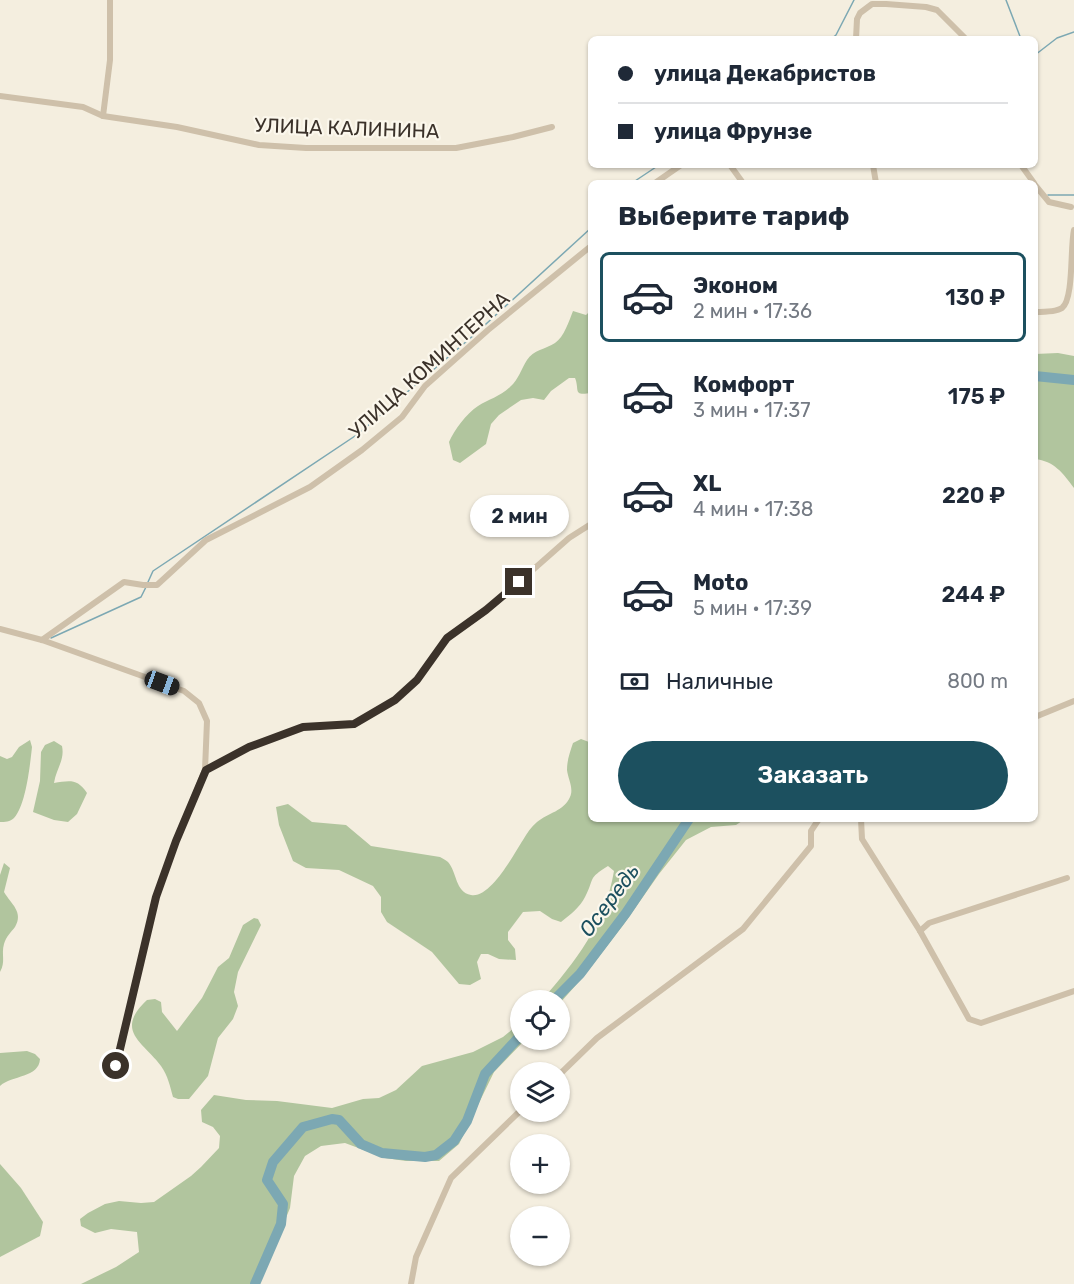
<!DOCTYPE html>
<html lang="ru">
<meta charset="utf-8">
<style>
:root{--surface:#fff;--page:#f6f6f7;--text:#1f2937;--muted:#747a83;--line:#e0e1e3;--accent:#1c505f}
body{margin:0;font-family:Rubik,sans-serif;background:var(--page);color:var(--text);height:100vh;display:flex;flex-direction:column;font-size:22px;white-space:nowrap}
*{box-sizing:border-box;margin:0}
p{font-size:20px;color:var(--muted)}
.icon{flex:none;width:33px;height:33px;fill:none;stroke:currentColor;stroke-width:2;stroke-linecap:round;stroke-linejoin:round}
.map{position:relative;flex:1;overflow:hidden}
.details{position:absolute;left:588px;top:180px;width:450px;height:642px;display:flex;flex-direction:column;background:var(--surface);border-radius:9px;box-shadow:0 2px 4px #0004}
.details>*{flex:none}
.banner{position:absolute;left:588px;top:36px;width:450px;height:132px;border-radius:9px;box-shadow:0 2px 4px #0004;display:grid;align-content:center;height:132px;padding:0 30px;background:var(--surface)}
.buttons{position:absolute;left:510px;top:990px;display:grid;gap:12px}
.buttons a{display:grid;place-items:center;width:60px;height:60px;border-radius:50%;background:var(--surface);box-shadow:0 2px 4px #0004;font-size:30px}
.end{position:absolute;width:27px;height:27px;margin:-14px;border:8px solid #3b322a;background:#fff;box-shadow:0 0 0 3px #fff}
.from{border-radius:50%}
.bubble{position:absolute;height:42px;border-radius:21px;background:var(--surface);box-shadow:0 2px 4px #0004;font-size:20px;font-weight:600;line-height:42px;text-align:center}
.car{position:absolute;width:18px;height:36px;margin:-18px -9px;border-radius:8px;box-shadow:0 0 4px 2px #0007;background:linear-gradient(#222 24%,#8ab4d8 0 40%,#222 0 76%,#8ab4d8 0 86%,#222 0)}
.banner b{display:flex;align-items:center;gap:21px;height:57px;font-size:22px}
.banner b+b{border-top:2px solid var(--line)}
.banner i{width:15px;height:15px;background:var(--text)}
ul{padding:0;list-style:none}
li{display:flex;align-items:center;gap:18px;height:90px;margin:0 12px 9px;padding:0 18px;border:3px solid transparent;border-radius:9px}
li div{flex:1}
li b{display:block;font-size:22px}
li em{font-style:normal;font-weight:600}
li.active{border-color:var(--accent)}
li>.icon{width:54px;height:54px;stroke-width:1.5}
h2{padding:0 30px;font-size:27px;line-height:72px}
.pay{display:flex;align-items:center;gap:15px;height:66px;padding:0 30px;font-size:22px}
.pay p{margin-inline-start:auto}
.cta{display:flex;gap:12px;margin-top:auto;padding:12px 30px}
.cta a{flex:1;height:69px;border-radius:36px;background:var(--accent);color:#fff;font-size:24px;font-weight:600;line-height:69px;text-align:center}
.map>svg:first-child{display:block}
.green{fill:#b1c59e}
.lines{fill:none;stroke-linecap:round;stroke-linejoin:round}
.stream{stroke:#7ca8b3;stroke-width:1.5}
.river{stroke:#7ca8b3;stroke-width:10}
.street{stroke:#cec0aa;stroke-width:6}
.route{stroke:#3b322a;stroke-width:8}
.labels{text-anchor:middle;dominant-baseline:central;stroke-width:4.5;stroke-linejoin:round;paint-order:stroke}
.street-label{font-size:20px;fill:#3b322a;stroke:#fbf7ec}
.water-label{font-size:21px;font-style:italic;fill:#1c505f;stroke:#fbf7ec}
</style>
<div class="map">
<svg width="1074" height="1284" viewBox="0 0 1074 1284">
<rect width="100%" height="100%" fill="#f4eedf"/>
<!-- green -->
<g class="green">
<path d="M591,310v83c-19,3 -11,-3 -16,-15h-6l-18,13 -7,9 -11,-2 -12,2 -22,15 -8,9 -5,20 -26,19 -7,-3 -4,-18c6,-13 17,-28 29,-36 11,-7 21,-9 32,-19 9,-8 11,-18 17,-27 6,-10 19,-11 28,-17 9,-6 14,-22 18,-32l13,4z"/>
<path d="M1058,353l16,3v132c-11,-15 -20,-27 -39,-29v-105z"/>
<path d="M581,739l8,3 2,2v75h154l-9,6 -25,2 -25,13 -27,34 -35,50 -40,52 -24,27v-3h-18c34,-39 63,-76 72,-129l-6,-5c-21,13 -13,12 -23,31 -5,10 -15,18 -24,25l-9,-3 -12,-8 -17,1 -15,20v8l7,9 1,11 -17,-1 -11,-5h-7l-4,8 4,17 -11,6 -11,-1 -27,-32 -45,-30 -6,-10v-15l-8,-11 -34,-16 -33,-2 -13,-7 -14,-36 -3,-18 12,-3 24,18 34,3 25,21 69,11c3,2 6,3 8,5 9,10 7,30 23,33 19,4 43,-41 52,-55 4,-7 8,-13 14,-18 11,-9 27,-11 33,-25 4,-9 -2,-18 -3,-27 0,-10 3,-18 6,-27z"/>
<path d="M30,740l2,7c-2,18 -6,58 -18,71 -4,4 -9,4 -14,4v-66l7,3 5,-2 7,-10z"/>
<path d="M54,741l8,5c3,14 -6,23 -8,37 15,-2 23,-5 33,10l-10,21 -9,8 -14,-2 -21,-8 7,-31 1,-29 4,-7z"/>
<path d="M4,863l6,5 -6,24c7,12 20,20 11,35 -4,5 -9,10 -11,17 -3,10 2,18 -4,28v-97z"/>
<path d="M254,918l4,1 3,6 -23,47 -4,20 4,14 -5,13 -15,19 -10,38 -19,23h-11l-5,-2c-3,-11 -5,-21 -12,-31 -18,-24 -47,-35 -14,-66l8,-1 6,3 1,10 15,19 25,-33 16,-31 11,-9 14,-33z"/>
<path d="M520,1023v17h5l-31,32 -35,72 -20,17h-33l-21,-3 -40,-15 -24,3 -16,10 -11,20 -4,32 -31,76h-178l35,-17 23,-15 -2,-20 -26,-3 -16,4 -14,-7 -1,-7 8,-6 17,-9 14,-3 22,2 13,-1 37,-26 10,-9 18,-19 1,-12 -7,-9 -11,-5 -1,-12 13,-15 32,5 31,1 55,7 31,-9 16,-1 17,-8 26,-24 51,-14 30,-15z"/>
<path d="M27,1051l8,3 5,5c-1,19 -28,16 -40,27v-33z"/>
<path d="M0,1164l21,24 22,34 -3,14 -40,21z"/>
</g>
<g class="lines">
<!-- stream -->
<g class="stream">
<path d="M1006,0l15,39"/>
<path d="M831,39l5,-4 18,-35"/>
<path d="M1035,55l22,-17 17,-6"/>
<path d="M632,183l27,-18"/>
<path d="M1048,195h26"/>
<path d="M148,582l5,-11 205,-137 116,-99 117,-107"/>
<path d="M51,638l90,-41 5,-10"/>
</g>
<!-- river -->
<g class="river">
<path d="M1035,376l39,4"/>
<path d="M554,1000l26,-26 46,-61 63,-94"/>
<path d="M255,1284l26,-60 2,-20 -16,-24 6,-18 30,-35 29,-8 7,1 22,24 21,9 43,4 11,-2 18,-14 13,-20 18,-47 35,-38"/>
</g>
<!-- street -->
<g class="street">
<path d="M856,39l1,-20 3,-6 12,-9h14l40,3 11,3 29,29"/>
<path d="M0,96l83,11 20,9 74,11 82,18 47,3h150l57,-11 39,-10"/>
<path d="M103,116l7,-56v-60"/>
<path d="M730,165l13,18"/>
<path d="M873,165l3,18"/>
<path d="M1021,165l13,18"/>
<path d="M655,183l26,-18"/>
<path d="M1035,185l14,17 22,5"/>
<path d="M1035,312c8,0 21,0 27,-4 12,-9 8,-61 12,-78"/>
<path d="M0,629l42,11 142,51 15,12 8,18 -2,49 -29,71 -20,56 -40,169"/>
<path d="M42,640l82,-58 19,3h14l49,-45 104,-53 52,-37 40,-33 23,-31 63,-56 103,-84"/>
<path d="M1035,717l39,-16"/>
<path d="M205,770l44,-23 54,-20 51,-3 41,-24 22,-20 30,-42 39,-27 83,-73 22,-14"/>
<path d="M861,819l1,20 58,92 49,88 12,4 93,-32"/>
<path d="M920,931l9,-8 138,-45"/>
<path d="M560,1074l37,-36 146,-109 68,-83v-15l8,-12"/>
<path d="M411,1284l5,-27 35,-79 69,-67"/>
</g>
</g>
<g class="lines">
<!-- route -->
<path class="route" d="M116,1066l40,-169 20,-56 30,-71 43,-23 54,-20 51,-3 41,-24 22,-20 30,-42 39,-28 33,-28"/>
</g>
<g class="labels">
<!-- street labels -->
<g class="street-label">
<text transform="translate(347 128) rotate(2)">УЛИЦА КАЛИНИНА</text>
<text transform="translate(429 365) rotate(-42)">УЛИЦА КОМИНТЕРНА</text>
</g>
<!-- water labels -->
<g class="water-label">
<text transform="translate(609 900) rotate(-53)">Осередь</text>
</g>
</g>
</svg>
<div class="buttons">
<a><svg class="icon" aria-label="locate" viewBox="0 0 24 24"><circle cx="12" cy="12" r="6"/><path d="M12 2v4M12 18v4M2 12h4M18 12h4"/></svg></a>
<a><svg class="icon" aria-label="layers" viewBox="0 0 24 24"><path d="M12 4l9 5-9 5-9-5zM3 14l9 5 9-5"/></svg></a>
<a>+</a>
<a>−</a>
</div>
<i class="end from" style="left:116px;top:1066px"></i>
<i class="end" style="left:519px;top:582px"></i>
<div class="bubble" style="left:470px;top:495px;width:99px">2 мин</div>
<i class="car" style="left:162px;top:683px;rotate:110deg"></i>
<div class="banner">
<b><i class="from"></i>улица Декабристов</b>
<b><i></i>улица Фрунзе</b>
</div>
<section class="details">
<h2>Выберите тариф</h2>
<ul>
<li class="active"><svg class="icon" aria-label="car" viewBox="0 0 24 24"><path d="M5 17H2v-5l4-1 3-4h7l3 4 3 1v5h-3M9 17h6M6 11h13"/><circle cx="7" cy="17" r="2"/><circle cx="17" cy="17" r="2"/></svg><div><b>Эконом</b><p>2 мин · 17:36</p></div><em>130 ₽</em></li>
<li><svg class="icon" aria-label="car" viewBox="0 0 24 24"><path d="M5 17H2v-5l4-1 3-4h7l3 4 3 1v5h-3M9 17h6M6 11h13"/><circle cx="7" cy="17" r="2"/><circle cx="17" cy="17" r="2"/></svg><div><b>Комфорт</b><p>3 мин · 17:37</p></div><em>175 ₽</em></li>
<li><svg class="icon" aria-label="car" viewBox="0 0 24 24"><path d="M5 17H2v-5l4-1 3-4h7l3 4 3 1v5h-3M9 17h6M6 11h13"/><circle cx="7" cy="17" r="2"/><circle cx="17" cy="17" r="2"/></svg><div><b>XL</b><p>4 мин · 17:38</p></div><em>220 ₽</em></li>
<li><svg class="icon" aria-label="car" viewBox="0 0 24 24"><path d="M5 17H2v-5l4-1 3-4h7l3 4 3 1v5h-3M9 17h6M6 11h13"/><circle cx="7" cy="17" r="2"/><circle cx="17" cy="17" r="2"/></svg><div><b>Moto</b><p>5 мин · 17:39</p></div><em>244 ₽</em></li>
</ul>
<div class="pay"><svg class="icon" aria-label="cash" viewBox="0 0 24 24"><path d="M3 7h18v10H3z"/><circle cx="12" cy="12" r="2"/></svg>Наличные<p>800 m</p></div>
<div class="cta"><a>Заказать</a></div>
</section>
</div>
